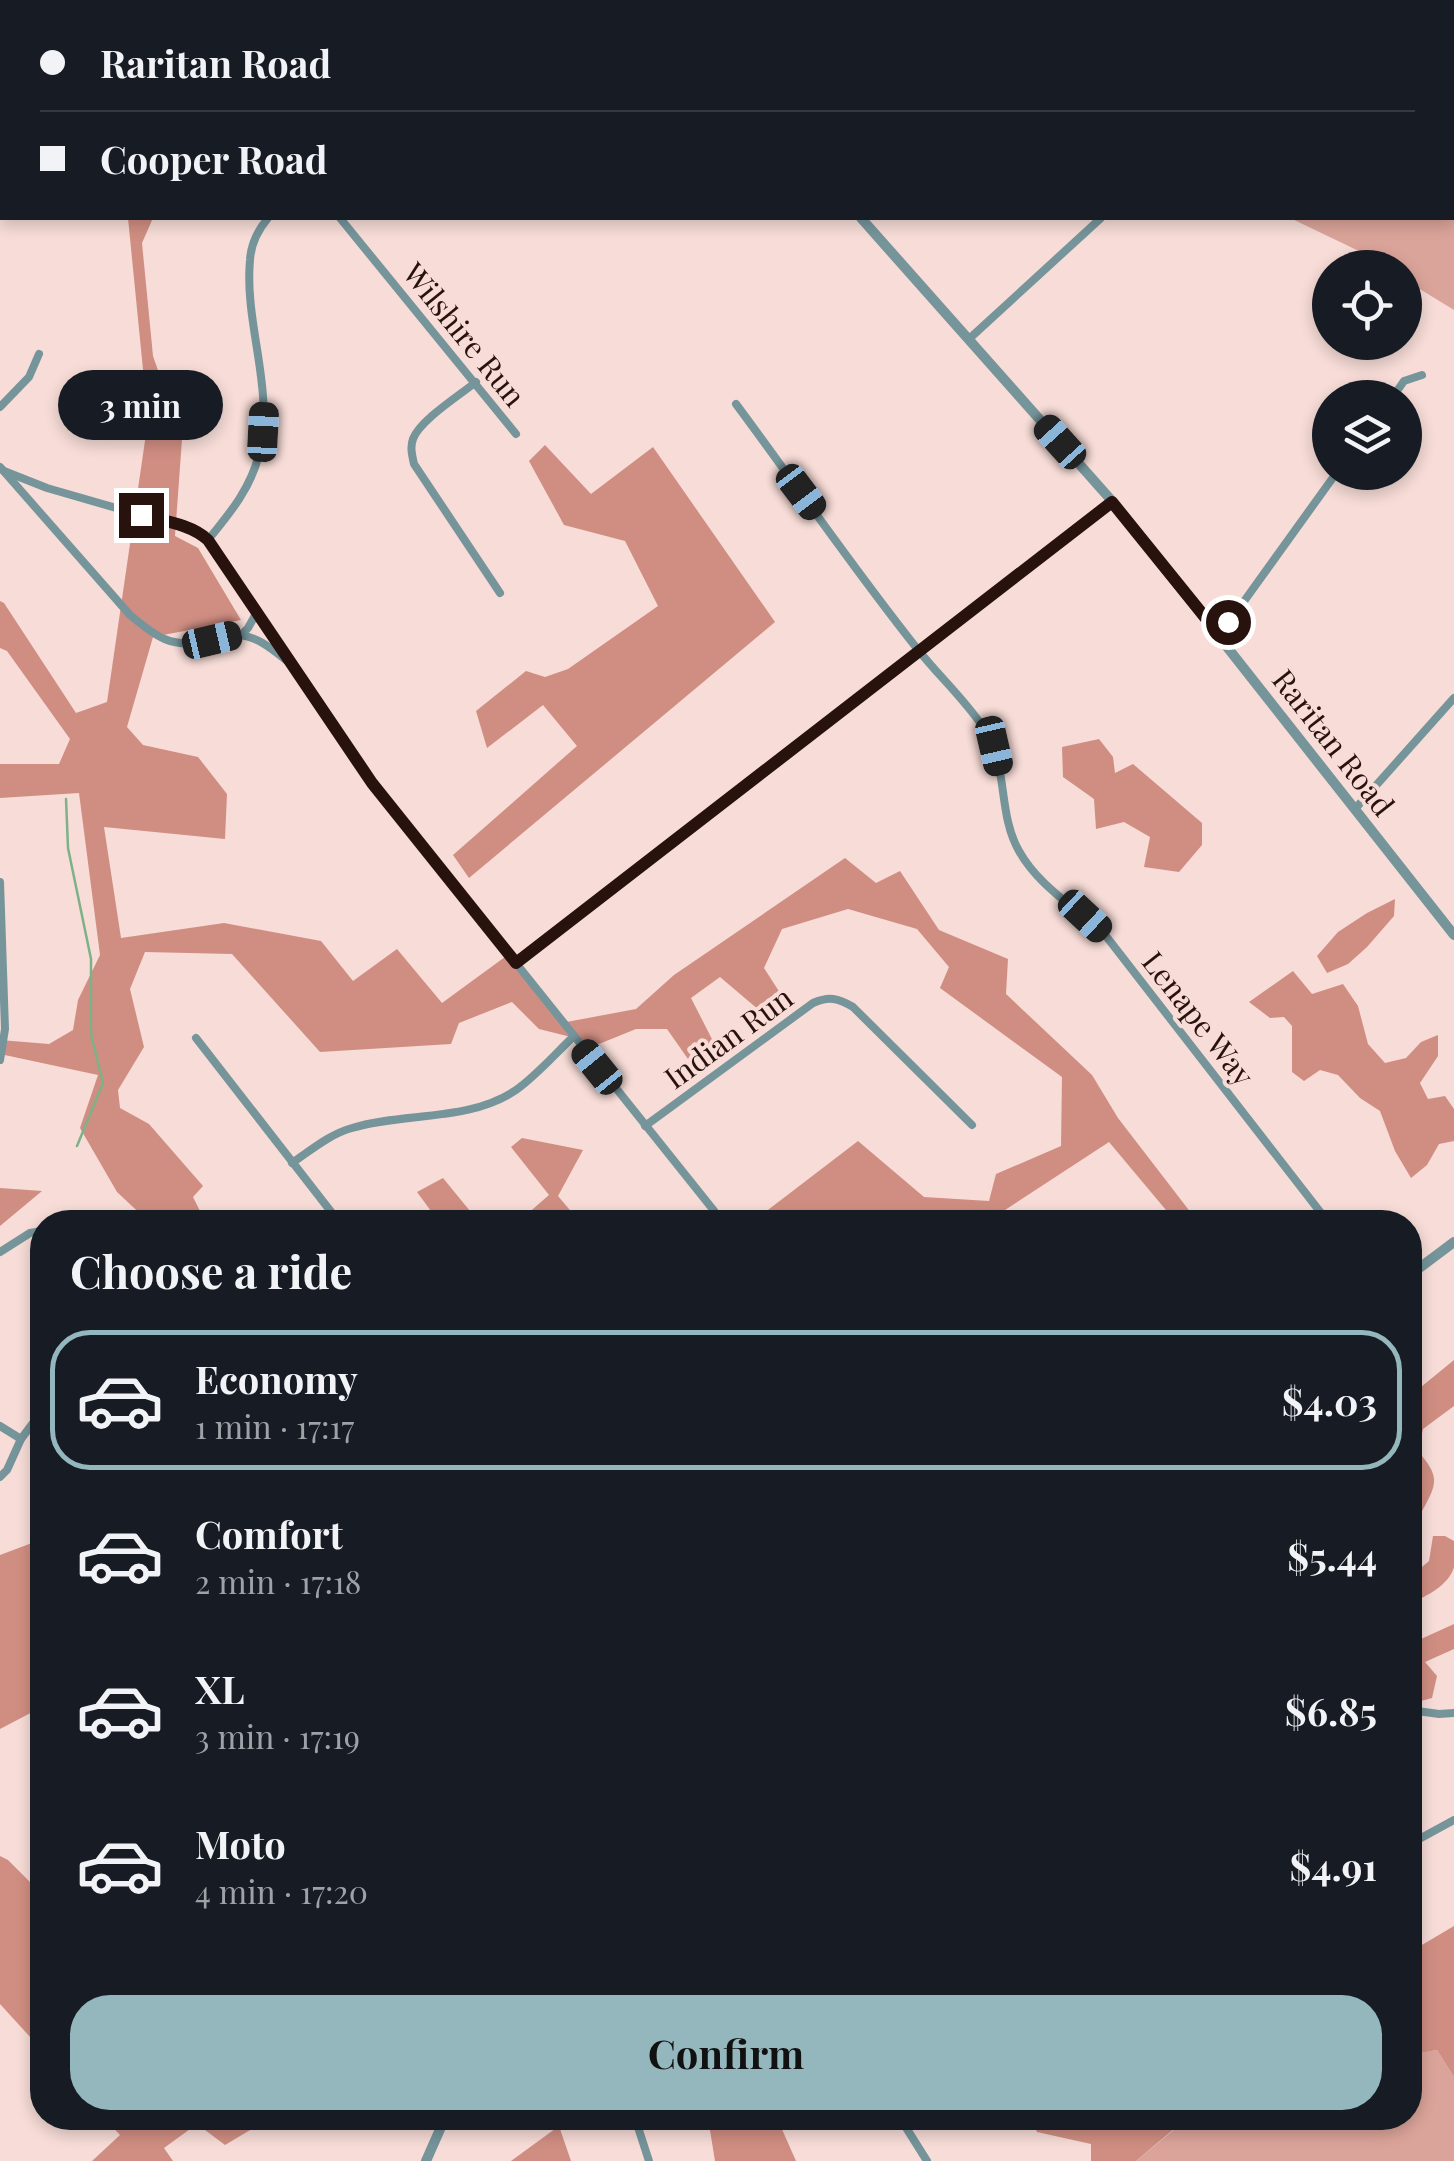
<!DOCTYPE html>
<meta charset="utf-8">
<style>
:root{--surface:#171b24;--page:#20242c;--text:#f1f3f6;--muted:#9ea1a6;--line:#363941;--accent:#94b6bd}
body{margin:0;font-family:"Playfair Display",serif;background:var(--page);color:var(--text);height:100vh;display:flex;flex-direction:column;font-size:38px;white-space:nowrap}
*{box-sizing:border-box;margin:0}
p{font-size:32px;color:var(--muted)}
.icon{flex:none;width:55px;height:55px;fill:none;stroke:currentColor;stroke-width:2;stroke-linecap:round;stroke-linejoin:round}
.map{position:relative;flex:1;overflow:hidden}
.sheet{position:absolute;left:30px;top:1210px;width:1392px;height:920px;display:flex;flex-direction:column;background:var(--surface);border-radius:40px;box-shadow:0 5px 15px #0003}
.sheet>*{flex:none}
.top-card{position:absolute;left:0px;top:0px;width:1455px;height:220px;box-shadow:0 5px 15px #0003;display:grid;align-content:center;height:220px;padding:0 40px;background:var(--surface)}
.tools{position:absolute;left:1312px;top:250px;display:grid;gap:20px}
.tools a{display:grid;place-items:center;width:110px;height:110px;border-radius:50%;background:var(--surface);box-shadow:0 5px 15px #0003;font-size:50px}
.end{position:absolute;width:45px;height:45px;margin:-22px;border:12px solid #28120e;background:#fff;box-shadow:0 0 0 5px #fff}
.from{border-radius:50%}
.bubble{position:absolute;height:70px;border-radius:35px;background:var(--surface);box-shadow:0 5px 15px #0003;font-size:32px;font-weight:700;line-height:70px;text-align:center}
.car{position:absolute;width:30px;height:60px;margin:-30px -15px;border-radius:12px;box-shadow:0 0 8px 2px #0007;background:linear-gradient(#222 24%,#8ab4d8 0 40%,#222 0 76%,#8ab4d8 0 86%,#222 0)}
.top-card b{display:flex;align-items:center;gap:35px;height:95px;font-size:38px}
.top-card b+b{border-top:2px solid var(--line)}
.top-card i{width:25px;height:25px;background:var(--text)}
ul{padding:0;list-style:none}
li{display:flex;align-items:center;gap:30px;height:140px;margin:0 20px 15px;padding:0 20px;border:5px solid transparent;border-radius:40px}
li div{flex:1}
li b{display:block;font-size:38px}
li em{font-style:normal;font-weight:700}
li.current{border-color:var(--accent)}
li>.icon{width:90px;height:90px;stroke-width:1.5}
h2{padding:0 40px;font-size:45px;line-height:120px}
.cta{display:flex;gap:20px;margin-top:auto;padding:20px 40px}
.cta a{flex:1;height:115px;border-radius:40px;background:var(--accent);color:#111;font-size:40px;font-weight:700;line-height:115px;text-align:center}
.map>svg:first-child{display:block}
.green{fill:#dba49a}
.forest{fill:#d08e82}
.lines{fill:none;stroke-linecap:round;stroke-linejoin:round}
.stream{stroke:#7db288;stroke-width:2.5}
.minor{stroke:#75959b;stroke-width:8}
.tertiary{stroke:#75959b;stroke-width:10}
.route{stroke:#28120e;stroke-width:12}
.labels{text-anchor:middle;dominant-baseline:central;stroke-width:8;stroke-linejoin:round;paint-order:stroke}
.street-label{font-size:30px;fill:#28120e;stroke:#f7dcd7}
</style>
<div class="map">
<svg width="1454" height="2161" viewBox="0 0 1454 2161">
<rect width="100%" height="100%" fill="#f7dcd7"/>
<!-- green -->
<g class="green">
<path d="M1157,0h297v310l-49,-30v-12l-19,-1 -25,-15 -71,-34h162v-216h-292z"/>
<path d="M1437,2050l17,27v84h-318l40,-33 25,-10h209v-63z"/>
</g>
<!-- forest -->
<g class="forest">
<path d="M128,218h25l-11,25 11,113 29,83 -7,97 23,12 43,72 -88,17 -26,90 16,18 55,12 29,37 -2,45 -121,-12 17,111 103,-15 97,18 32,40 44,-32 45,54 67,-49 52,69 75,-14 38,-34 171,-117 31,25 24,-12 39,59 69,29 -2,35 86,81 26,43 80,104h-22l-67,-80 -107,70 7,10h-133l-22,-10 -94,4 98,-75 66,56 65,4 7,-27 65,-28 1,-69 -122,-89 9,-21 -32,-38 -69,-20 -66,20 -18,39 27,42 -19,11 -52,-44 -29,21 24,47 -27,14 -21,-30h-31l-37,15 -60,-15 -27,-27 -53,21 -8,21 -131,8 -88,-98 -87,-2 -15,37 14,58 -26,43 2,18 29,16 54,62 -10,11 11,22 11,3h-66l-32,-30 -37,-64 18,-53 -98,-21v-14l49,4 24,-14 5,-30 22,-45 -21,-162 -79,5v-34h59l11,-25 -63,-88 -7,-3v-47l4,2 72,110 31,-11 41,-282z"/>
<path d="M545,445l46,49 62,-47 122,175 -306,256 -16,-23 124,-109 -34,-41 -56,43 -11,-37 50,-40 19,6 23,-8 90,-63 -33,-65 -61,-16 -35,-64z"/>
<path d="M1099,739l14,18 2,16 18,-9 69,59v22l-23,27 -35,-5 6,-30 -26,-15 -28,7 -2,-30 -31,-22 -1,-30z"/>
<path d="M1395,899l-1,17 -27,31 -19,17 -21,9 -10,-17 21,-24 29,-19z"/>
<path d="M1293,971l19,23 31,-10 15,22 10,38 17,19 21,-5 15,-16 17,-7v21l-18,27 8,16 17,-3 9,13v32l-15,3 -12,21 -16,13 -16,-27 -15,-40 -20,-13 -22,-23 -18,-5 -16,11 -12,-9v-46l-8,-9 -14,1 -21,-16z"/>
<path d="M522,1138l61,12 -25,46 22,26h-62l31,-27 -38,-48z"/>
<path d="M443,1178l36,44h-40l-22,-30z"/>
<path d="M0,1188l42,3 -42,35z"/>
<path d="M1454,1360v46l-31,23 -5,22c22,26 20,32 3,62l-11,2v-119z"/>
<path d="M42,1533v174l-42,22v-174l32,-12z"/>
<path d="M1433,1536h12l9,5c0,8 0,18 0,26 -5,18 -28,30 -44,36v-26l19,-16z"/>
<path d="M1454,1624v25l-29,13 12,14 -5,22 -22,6v-60z"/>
<path d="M0,1856l8,4 34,34v156l-42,-46z"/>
<path d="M1454,1926v151l-17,-27 -27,5v-103z"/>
<path d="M104,2118h210l-10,5h-42l-37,22 -28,-21 -33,24 9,13h-81l28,-26z"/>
<path d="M708,2118h69l19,43h-81z"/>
<path d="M1031,2118h170l-26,10 -39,33h-45v-17l-54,-12z"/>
<path d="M559,2126l12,35h-60z"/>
</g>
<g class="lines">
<!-- stream -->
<path class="stream" d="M66,799l2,49 23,111v75l12,49 -26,63"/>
<!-- minor -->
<g class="minor">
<path d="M177,0l2,2"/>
<path d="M1040,0l3,2"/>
<path d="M331,2h1"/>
<path d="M812,2l3,-2"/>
<path d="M340,218l176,216"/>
<path d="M969,339l132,-121"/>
<path d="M476,382c-16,13 -56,38 -63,57 -3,8 -1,16 1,25l86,129"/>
<path d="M1392,398l12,-17 18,-6"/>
<path d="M736,404c61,82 119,167 183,247 20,25 46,49 64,76 26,36 14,86 36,124 20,36 58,57 87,85l222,286"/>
<path d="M0,407l29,-30 10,-23"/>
<path d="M0,467l130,148c26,22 42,34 77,26 10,-3 21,-7 31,-6 19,1 34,14 48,25"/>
<path d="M4,471l43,17 142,41 10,3 9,8 164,243 351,439"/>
<path d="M208,540c22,-27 43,-52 51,-86 16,-65 -15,-130 -9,-194 1,-17 8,-30 18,-42"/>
<path d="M1217,632l20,-21 100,-139"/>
<path d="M241,635l7,-7 9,-16"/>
<path d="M1355,809l99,-111"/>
<path d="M0,882l5,147 -5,31"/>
<path d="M516,963l596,-462"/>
<path d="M196,1038l143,184"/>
<path d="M645,1126l168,-123c16,-7 25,-5 40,4l119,118"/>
<path d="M292,1163c19,-13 38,-29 60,-35 52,-16 117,-6 164,-38 21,-15 39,-36 57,-53"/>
<path d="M0,1252l30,-19 12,-2"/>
<path d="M0,1426l21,13"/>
<path d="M0,1477l7,-7 14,-31 21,-28"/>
<path d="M1410,1710l29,4 15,-1"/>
<path d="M1410,1844l44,-24"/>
<path d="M635,2118l14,43"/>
<path d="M900,2118l27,43"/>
</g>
<!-- tertiary -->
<g class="tertiary">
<path d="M671,0l3,2"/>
<path d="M861,218l251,283 342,434"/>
<path d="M1410,1275l44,-33"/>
<path d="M426,2161l19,-43"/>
</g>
</g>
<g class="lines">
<!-- route -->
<path class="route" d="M141,515c22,6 50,9 67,25l164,243 144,180 596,-461 105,130 11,-10"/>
</g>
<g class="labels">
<!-- street labels -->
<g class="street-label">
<text transform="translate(465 334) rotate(51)">Wilshire Run</text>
<text transform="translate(1334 742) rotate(52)">Raritan Road</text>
<text transform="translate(1199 1018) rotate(52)">Lenape Way</text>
<text transform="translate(728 1037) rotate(-36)">Indian Run</text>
</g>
</g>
</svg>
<div class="tools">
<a><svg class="icon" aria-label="locate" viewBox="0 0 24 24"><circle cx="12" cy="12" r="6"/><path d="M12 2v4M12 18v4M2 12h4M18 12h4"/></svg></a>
<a><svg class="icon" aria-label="layers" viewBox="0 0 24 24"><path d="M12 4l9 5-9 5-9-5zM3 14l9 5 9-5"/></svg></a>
</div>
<i class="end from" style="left:1228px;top:622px"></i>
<i class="end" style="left:141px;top:515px"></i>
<div class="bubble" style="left:58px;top:370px;width:165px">3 min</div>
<i class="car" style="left:263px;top:432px;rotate:3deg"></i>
<i class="car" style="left:1060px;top:442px;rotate:318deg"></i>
<i class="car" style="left:801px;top:492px;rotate:143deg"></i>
<i class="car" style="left:212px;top:640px;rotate:77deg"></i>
<i class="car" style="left:994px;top:746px;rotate:167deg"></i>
<i class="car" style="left:1085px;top:916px;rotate:133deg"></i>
<i class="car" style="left:597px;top:1067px;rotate:321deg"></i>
<div class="top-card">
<b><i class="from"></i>Raritan Road</b>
<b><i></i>Cooper Road</b>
</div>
<section class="sheet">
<h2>Choose a ride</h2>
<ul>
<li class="current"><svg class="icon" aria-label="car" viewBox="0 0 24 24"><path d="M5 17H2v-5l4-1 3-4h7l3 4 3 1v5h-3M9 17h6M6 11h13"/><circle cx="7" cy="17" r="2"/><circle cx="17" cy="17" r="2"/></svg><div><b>Economy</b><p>1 min · 17:17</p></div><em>$4.03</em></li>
<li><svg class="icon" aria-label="car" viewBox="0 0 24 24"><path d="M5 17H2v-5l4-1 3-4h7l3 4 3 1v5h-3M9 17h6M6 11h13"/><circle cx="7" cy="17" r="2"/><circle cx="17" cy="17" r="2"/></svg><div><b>Comfort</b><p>2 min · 17:18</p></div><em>$5.44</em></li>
<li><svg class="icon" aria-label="car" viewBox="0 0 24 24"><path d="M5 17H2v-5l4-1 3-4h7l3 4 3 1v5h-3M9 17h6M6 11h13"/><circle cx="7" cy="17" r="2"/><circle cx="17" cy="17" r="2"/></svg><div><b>XL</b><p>3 min · 17:19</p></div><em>$6.85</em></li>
<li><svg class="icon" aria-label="car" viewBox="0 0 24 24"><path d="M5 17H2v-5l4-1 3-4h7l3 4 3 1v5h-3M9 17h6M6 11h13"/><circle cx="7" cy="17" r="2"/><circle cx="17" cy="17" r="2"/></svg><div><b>Moto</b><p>4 min · 17:20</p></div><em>$4.91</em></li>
</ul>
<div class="cta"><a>Confirm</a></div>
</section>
</div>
